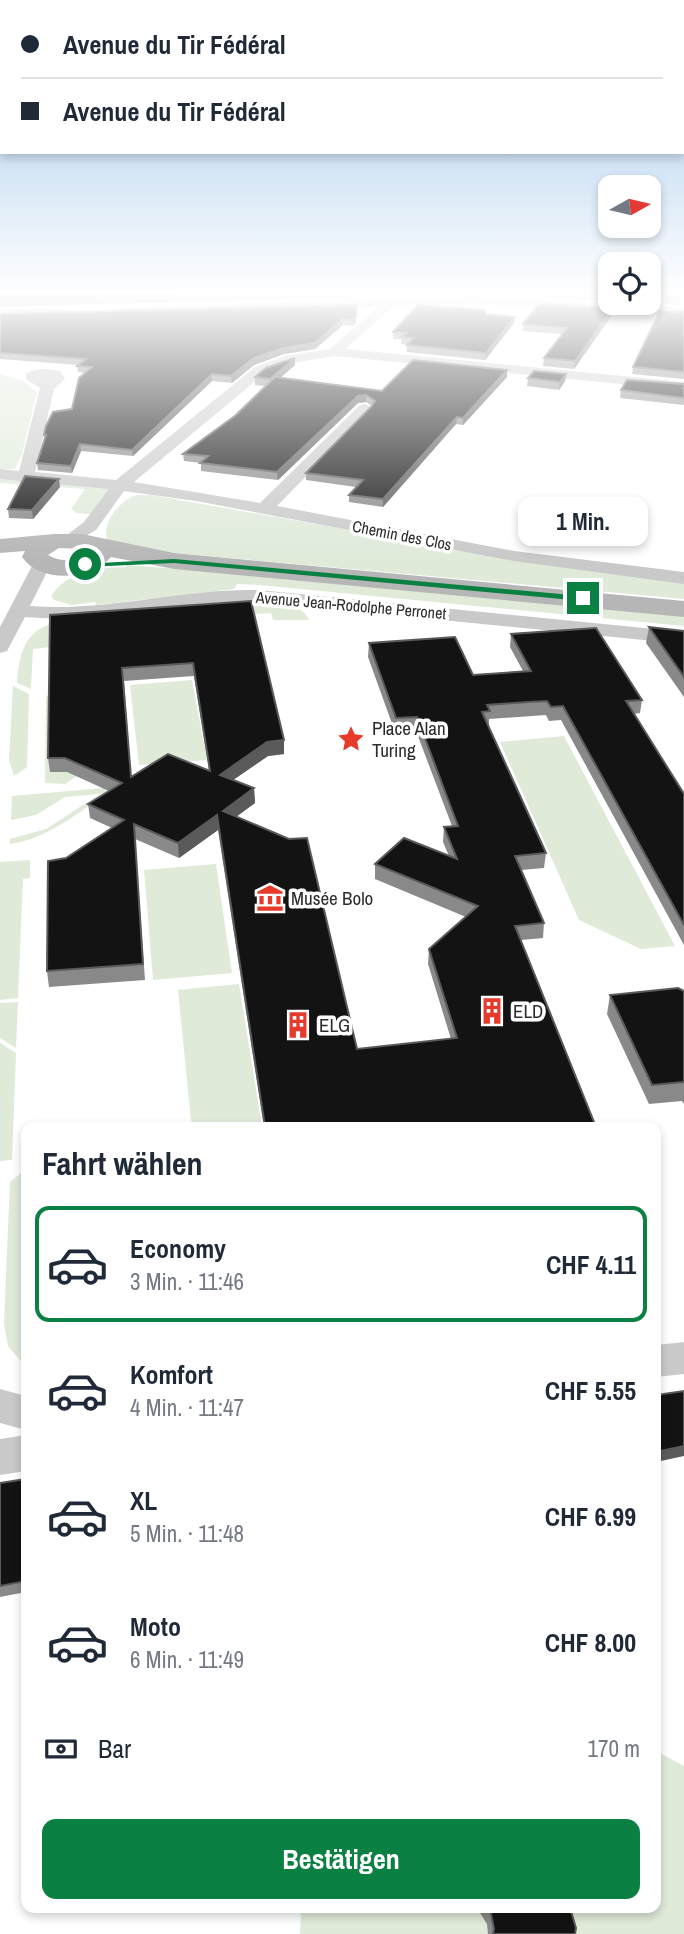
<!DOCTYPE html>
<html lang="de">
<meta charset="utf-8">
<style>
:root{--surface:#fff;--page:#f2f2f3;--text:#1f2937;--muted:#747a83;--line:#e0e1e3;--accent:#0b8043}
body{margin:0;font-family:"Archivo Narrow",sans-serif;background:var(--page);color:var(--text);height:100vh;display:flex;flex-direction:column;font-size:26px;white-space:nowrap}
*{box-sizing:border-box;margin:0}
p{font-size:23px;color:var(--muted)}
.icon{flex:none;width:38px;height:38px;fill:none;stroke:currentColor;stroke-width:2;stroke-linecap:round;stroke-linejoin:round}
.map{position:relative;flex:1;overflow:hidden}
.details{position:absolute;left:21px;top:1122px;width:640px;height:791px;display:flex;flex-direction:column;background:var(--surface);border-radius:14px;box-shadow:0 4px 10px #0003}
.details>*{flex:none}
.banner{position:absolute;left:0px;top:0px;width:684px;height:154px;box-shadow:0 4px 10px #0003;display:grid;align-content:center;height:154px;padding:0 21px;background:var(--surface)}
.needle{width:46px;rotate:82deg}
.fabs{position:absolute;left:598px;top:175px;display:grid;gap:14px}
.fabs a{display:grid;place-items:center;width:63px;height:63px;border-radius:14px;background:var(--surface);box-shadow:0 4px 10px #0003;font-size:35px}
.end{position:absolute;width:32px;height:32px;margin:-16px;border:9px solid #0b8043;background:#fff;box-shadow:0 0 0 4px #fff}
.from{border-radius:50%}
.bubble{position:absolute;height:49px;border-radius:14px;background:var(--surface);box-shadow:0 4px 10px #0003;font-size:23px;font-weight:700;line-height:49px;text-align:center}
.banner b{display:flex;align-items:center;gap:24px;height:66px;font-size:26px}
.banner b+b{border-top:2px solid var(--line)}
.banner i{width:18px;height:18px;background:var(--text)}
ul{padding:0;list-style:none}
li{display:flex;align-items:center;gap:21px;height:116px;margin:0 14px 10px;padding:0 7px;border:4px solid transparent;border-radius:14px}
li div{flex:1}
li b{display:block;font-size:26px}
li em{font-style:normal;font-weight:700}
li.selected{border-color:var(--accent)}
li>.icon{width:63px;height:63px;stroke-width:1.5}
h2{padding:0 21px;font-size:32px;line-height:84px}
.pay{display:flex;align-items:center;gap:18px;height:77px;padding:0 21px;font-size:26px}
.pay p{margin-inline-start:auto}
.button{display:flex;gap:14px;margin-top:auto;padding:14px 21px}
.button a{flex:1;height:80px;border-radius:14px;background:var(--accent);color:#fff;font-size:28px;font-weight:700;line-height:80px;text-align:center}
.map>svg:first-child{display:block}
.green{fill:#dfead9}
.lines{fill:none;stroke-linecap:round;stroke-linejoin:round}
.street{fill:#c9c9c9;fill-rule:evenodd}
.secondary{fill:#b6b6b6;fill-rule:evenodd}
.wall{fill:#898989;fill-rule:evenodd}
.shaded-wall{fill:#5a5a5a}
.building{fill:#131313;stroke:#5a5a5a;stroke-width:2;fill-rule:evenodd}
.route{fill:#0b8043}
.labels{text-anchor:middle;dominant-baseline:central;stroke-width:7;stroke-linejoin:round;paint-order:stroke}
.far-street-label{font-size:16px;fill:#2c2c2c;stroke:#fff}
.poi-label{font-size:19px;fill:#2c2c2c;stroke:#fff;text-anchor:start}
</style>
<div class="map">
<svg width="684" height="1934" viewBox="0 0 684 1934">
<rect width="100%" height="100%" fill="#fff"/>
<!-- green -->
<g class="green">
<path d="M0,374l24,7 13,12 -15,61 -7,15h-15z"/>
<path d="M0,476l112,10 -21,28 -14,-1 -6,-4 14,-20 -85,-6z"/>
<path d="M151,495l324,57 209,29v18l-554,-50 -22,-8c-8,-15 10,-39 26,-45 5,-2 12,-1 17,-1z"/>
<path d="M127,565l225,17 332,33v11l-425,-41 -22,-1 -3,5 -138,16 -1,-3 -23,3 -18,-5 -3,-4c18,-26 46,-28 75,-29z"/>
<path d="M230,603c23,1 69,-7 79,17h-36l-2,-7 -200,13 118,-20z"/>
<path d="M55,623l-4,24 -18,2 -2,40 -14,-6c2,-28 7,-53 38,-60z"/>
<path d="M192,680l15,80 -68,5 -9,-80z"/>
<path d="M13,686l16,8 -2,73 -13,9 -5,-16z"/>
<path d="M46,696h5l5,76h11l10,4 -12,8 -20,-1z"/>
<path d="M564,736l111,210 -34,3 -62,-29 -79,-178z"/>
<path d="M115,787c-32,22 -66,52 -105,57v-5l36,-10 54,-35 -35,3 -29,18 -25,5 1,-24z"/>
<path d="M30,860v18l-7,1 -5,119 -18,2v-138z"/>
<path d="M216,864l16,109 -79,7 -9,-110z"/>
<path d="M239,984l23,142 -59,1 -12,-6 -13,-131z"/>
<path d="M18,1002l-2,46 -16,-10v-35z"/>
<path d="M0,1043l16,10 -4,107 -12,1z"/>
<path d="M26,1169v198l-18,-21 -4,-23 6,-141z"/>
<path d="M656,1751l28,15v168h-384l1,-26h355z"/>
</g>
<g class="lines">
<!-- street -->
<g class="street">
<path d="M474,296l210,12v8l-210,-12 -60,1 -21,2 -48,42 339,33v8l-350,-34 -46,8 -23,9 -131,109 126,21 100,-98 5,-1 7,4 -2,3 -93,95 237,45 170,21v12l-170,-23 -318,-60 -72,-10 -28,39 -28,16 -6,-1 -3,-4 25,-19 25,-33 -109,-10v-10l19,2 21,-83 -14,-9v-6c12,-5 21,-5 34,-2l5,8 -11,10 -19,83 81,8 139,-113 30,-11 45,-7 48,-42 -254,8 -6,-4 2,-3z"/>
<path d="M0,309h63l6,4 -6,4h-63z"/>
<path d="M42,558l9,6 -21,42c77,6 152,-18 229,-16l425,42v12l-425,-42c-79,-3 -156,22 -234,15l-18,34 -7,2v-26l33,-63z"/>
<path d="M684,1342v32l-28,3v-32z"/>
<path d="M0,1389l26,7v34l-26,-7z"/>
<path d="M26,1435v36l-26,4v-36z"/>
</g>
<!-- secondary -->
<path class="secondary" d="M54,534h28l92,19 510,48v16l-510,-48 -63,-12c-20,23 -70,27 -89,0l3,-6 -25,2v-14zM59,548l22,1 7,3c-13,9 -27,11 -40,3z"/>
</g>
<!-- wall -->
<g class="wall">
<path d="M0,292h357v5l-357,10z"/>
<path d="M549,292h62v9l-63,-3z"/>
<path d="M666,298h14l-1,7 -13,-1z"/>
<path d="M357,305l-1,17 -3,4 -10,-1 -28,24 -31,5 -30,11 -22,18 -20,-2 -79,75 -52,-5 -9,22 -34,-3 -1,-7 7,-23v-5l28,-26 13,-36 -7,-1 -1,-6 2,-1 -79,-6v-45z"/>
<path d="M613,308l-1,7 -38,54 -31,-3 1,-8 18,-24 -39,-3v-7z"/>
<path d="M684,312v67l-52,-5 1,-7z"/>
<path d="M486,314l29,3 -1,6 -29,37 -78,-8v-7l-6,-1v-5h-8v-7z"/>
<path d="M295,365l-14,12 101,14 125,-21v7l-44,48 -7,-1 -73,83 -34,-5v-7l7,-8 -50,-7v-7l66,-67 -6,-4 -8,1 -80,77 -77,-9v-8l-17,-2 -1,-7 53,-39 29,-29 -10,-1v-8z"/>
<path d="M566,374l-1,7 -6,9 -32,-4 1,-8z"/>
<path d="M684,384v21l-64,-7 1,-8z"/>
<path d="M60,487l-27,32 -24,-1 -1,-9z"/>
<path d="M251,601l33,139v14l-16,2 -35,24 21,8 1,15 -19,13 121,233 94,-10 -23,-75 1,-15 37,-32 -91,-38v-15l74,-8 -6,-14 1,-15 8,-1 -36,-95 -21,1 -27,-75 1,-14 104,32 50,-4 -13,-24 1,-13 131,66 -2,13 -6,1 50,80v151l-123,-225 -12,1 -3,-6 -57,4v6h-1l58,128 -2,15 -23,2 23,53 -1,15 -22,2 75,187h-332l-46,-297 -39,28 -44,-19 10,141 -96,7 -2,-16 19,-113 46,-30 -22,-10 -2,-14 21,-13 -42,-19h-17l-2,-14 2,-143zM194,676l15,94 -78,7 -7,-96z"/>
<path d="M649,627l35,4v66l-38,-54z"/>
<path d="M684,991v113l-2,-3 -33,3 -42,-90 3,-19z"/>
<path d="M26,1479v113l-26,5v-114z"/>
<path d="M477,1908h93l5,26h-87l-1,-10z"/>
</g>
<!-- shaded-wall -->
<g class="shaded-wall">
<path d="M613,308l-1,7 -38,54 1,-8z"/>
<path d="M356,317v5l-3,4v-6z"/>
<path d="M515,317l-1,6 -29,37 1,-7z"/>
<path d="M343,319v6l-28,24 -31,5 -30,11 -22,18 -1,-7 23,-18 30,-10z"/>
<path d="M295,358v7l-24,21 -1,-7z"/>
<path d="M507,370v7l-44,48v-7z"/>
<path d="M212,374v7l-79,75 -1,-6z"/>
<path d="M566,374l-1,7 -6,9 1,-8z"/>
<path d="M366,395v7l-8,1 -80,77 -1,-8 81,-76z"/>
<path d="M457,417l-1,7 -73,83v-8z"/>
<path d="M80,444l1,7 -9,22 -1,-7z"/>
<path d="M59,479l1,8 -27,32 -1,-9z"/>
<path d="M284,740v14l-16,2 -48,33v-14l47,-33z"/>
<path d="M254,788l1,15 -31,23 -1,-15z"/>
<path d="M217,815l1,15 -39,28 -1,-15z"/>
<path d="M684,1446v10l-28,6v-10z"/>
</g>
<!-- building -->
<g class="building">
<path d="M0,292h323l-323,9z"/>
<path d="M549,292h62v4z"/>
<path d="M669,292h6l5,6h-14z"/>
<path d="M539,304l74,4 -38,53 -31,-3 23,-30 -44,-4z"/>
<path d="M357,305l-1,12 -3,3 -10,-1 -28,24 -31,5 -30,10 -23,18 -19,-2 -80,76 -52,-6 -9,22 -34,-3 9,-28h-2l2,-9 7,-14 19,-3 7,-31 13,-11 -15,-1 9,-7 -86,-6v-39z"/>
<path d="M418,305l66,5 2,4 29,3 -29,36 -79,-8 6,-7 -12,-1 5,-4 -13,-1z"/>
<path d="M660,311l24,1v60l-51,-5z"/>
<path d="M295,358l-25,21 -15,-2 11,-9z"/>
<path d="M413,360l94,10 -44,48 -6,-1 -74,82 -34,-4 14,-15 -57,-7 66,-67 3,-5 -9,-6 -8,1 -81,76 -77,-9 8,-7 -25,-2 53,-39 39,-38 107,14z"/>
<path d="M534,371l32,3 -6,8 -32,-4z"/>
<path d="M627,380l57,4v14l-63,-8z"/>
<path d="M25,476l34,3 -27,31 -24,-1z"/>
<path d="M251,601l33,139 -17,2 -47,33 34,13 -31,23 66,28 18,-1 50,211 100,-11 -28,-89 49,-43 -103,-42 29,-26 53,21 -13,-32 14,-1 -41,-109 -21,1 -27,-75 86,-6 18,38 58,-4 -20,-37 85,-6 46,72 -16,1 58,93v131l-121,-219 -12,1 -4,-6 -19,1 -41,3 3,6 -8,1 64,141 -31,3 29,67 -29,3 81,201h-331l-48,-312 -39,28 -44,-19 9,140 -96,7 1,-110 18,-3 58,-38 -36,-16 34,-21 -57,-25h-17l2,-143zM193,663l17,108 -42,-17 -37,23 -9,-109z"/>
<path d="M649,627l35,4v46z"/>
<path d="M678,988l6,3v91l-32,3 -42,-90z"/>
<path d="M684,1391v55l-28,6v-57z"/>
<path d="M26,1479v102l-26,5v-103z"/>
<path d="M490,1908h80l6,20 -1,6h-82l1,-5z"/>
</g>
<!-- sky -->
<linearGradient id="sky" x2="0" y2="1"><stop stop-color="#99c2e9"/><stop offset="0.52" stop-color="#fff"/><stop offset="1" stop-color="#fff" stop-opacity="0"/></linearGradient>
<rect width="684" height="563" fill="url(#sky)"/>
<!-- route -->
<path class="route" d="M174,559l409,37 3,2 -3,3 -409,-38 -89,4 -4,-3z"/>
<!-- icons -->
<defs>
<symbol id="sight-bare" viewBox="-9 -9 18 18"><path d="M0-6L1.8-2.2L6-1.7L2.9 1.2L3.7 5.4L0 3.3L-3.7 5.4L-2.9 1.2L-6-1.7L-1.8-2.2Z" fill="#e63a2b" stroke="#fff" stroke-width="2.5" paint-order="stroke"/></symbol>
<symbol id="museum-bare" viewBox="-9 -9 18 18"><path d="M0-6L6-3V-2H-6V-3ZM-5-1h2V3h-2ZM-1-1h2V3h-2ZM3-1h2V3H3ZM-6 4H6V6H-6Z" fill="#e63a2b" stroke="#fff" stroke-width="2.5" paint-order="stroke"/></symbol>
<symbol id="building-bare" viewBox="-9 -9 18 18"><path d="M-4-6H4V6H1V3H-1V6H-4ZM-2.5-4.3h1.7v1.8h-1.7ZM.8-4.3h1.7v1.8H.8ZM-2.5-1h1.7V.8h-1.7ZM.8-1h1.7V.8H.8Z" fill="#e63a2b" stroke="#fff" stroke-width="2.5" paint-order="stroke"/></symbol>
</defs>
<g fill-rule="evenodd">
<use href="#sight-bare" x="332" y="720" width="38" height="38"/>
<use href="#museum-bare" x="251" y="879" width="38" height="38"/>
<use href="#building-bare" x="473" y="992" width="38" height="38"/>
<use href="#building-bare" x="279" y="1006" width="38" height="38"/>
</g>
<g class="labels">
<!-- far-street labels -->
<g class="far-street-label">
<text transform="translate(402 535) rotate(11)">Chemin des Clos</text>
<text transform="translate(351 605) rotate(5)">Avenue Jean-Rodolphe Perronet</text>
</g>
<!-- poi labels -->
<g class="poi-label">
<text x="372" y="728">Place Alan<tspan x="372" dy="22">Turing</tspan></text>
<text x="291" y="898">Musée Bolo</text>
<text x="513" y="1011">ELD</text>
<text x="319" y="1025">ELG</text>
</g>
</g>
</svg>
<div class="fabs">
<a><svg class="needle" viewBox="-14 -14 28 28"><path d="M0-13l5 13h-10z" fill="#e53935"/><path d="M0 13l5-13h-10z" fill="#747a83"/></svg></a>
<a><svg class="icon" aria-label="locate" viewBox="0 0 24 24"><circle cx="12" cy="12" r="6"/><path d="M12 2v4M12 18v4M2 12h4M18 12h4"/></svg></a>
</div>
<i class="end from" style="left:85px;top:564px"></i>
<i class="end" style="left:583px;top:598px"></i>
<div class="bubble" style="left:518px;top:497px;width:130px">1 Min.</div>
<div class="banner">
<b><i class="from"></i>Avenue du Tir Fédéral</b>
<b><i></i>Avenue du Tir Fédéral</b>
</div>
<section class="details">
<h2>Fahrt wählen</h2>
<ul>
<li class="selected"><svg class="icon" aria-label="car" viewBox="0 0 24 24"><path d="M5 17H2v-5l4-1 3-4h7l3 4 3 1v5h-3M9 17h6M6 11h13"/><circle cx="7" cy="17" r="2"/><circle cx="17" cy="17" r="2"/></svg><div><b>Economy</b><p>3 Min. · 11:46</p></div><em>CHF 4.11</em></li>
<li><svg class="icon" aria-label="car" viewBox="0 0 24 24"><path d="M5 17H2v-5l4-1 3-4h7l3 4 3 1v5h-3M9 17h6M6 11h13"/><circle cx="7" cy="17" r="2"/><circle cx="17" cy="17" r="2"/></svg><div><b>Komfort</b><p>4 Min. · 11:47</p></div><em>CHF 5.55</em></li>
<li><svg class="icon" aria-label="car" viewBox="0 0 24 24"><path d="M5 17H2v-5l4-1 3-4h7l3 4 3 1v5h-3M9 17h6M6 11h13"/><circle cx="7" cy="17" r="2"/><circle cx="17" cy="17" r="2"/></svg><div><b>XL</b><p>5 Min. · 11:48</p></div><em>CHF 6.99</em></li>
<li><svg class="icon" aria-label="car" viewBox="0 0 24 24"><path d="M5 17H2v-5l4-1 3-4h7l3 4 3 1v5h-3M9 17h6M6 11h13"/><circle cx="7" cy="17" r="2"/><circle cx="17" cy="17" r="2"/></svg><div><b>Moto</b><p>6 Min. · 11:49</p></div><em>CHF 8.00</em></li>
</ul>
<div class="pay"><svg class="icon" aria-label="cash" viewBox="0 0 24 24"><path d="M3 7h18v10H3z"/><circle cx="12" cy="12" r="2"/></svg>Bar<p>170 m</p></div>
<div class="button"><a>Bestätigen</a></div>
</section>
</div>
